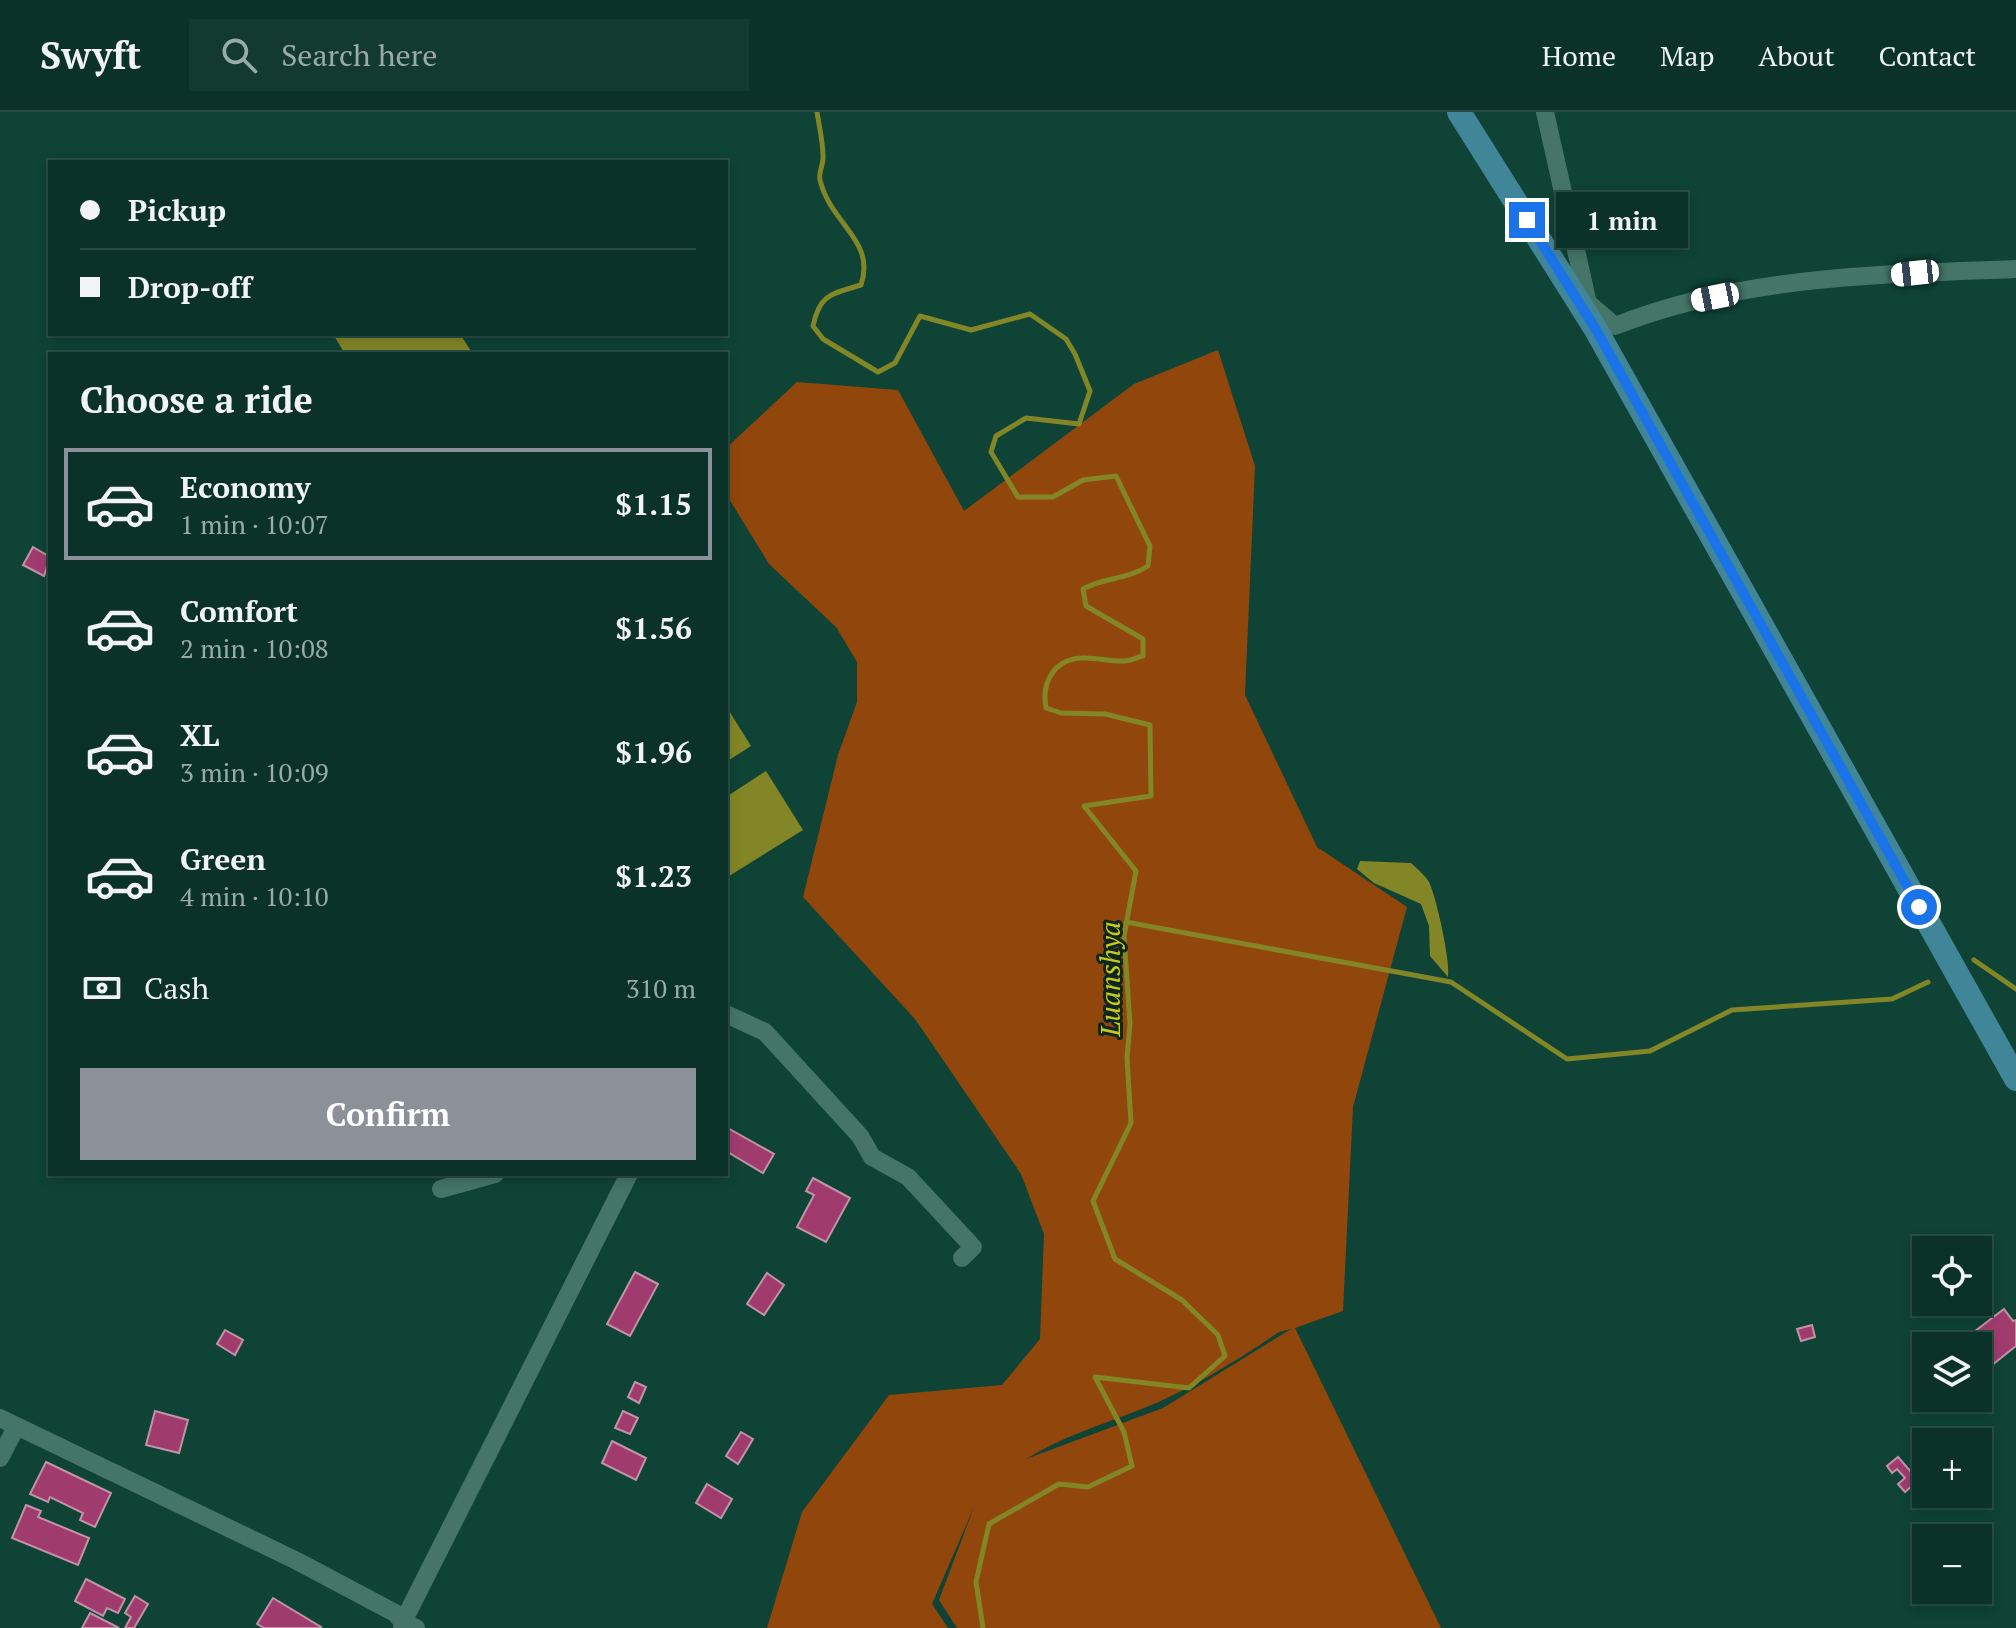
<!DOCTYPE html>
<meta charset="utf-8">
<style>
:root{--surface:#0a3228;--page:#133a30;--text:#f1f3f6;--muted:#99aaa8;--line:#2a4d45;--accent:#8c9099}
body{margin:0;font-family:"PT Serif",serif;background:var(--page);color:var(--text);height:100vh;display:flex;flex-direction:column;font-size:30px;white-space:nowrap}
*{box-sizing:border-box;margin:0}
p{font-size:26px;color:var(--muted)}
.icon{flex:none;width:44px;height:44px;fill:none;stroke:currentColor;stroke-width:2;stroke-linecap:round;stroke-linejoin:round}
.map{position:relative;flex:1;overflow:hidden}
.details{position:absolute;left:48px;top:240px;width:680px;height:824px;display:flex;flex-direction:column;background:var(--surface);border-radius:0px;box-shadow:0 4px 12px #0003,0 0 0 2px var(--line)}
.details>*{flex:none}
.top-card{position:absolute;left:48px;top:48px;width:680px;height:176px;border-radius:0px;box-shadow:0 4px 12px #0003,0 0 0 2px var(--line);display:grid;align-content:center;height:176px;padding:0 32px;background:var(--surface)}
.buttons{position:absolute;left:1912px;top:1124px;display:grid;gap:16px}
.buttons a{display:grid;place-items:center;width:80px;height:80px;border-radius:0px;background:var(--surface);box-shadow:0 4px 12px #0003,0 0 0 2px var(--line);font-size:40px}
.end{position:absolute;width:36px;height:36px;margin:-18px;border:10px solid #1a73e8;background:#fff;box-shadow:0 0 0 4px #fff}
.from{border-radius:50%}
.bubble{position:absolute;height:56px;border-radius:0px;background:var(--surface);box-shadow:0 4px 12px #0003,0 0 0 2px var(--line);font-size:26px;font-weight:600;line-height:56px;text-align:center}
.car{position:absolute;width:24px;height:48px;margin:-24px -12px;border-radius:10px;box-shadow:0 0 6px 2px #0007;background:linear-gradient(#fff 24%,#345 0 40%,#fff 0 76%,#345 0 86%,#fff 0)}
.top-card b{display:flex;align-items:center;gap:28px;height:76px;font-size:30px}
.top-card b+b{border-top:2px solid var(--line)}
.top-card i{width:20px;height:20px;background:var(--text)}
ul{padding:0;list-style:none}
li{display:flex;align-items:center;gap:24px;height:112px;margin:0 16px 12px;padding:0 16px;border:4px solid transparent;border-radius:0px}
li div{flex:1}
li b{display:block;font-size:30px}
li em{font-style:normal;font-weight:600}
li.active{border-color:var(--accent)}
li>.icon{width:72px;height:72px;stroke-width:1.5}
h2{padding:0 32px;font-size:36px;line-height:96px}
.pay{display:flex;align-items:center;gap:20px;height:88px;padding:0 32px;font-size:30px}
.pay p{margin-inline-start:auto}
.action{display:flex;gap:16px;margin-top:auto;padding:16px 32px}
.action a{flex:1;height:92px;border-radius:0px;background:var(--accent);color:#fff;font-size:32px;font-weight:600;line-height:92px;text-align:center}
header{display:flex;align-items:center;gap:48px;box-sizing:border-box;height:112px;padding:0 40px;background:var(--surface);border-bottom:2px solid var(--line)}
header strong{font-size:38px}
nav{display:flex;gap:44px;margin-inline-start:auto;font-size:28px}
.search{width:560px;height:72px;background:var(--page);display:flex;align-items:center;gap:20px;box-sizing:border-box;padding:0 28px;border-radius:0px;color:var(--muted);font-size:30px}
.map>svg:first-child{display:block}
.green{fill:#91470b;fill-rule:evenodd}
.water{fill:#828626}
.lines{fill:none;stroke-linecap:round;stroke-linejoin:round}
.stream{stroke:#828626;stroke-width:5}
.building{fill:#a03b6e;stroke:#c093a6;stroke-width:2}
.minor{stroke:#447566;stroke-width:18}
.major{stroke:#408698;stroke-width:24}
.route{stroke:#1a73e8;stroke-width:10}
.labels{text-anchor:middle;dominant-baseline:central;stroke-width:6;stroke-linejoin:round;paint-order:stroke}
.water-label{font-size:28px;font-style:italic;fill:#c6cb18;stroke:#10251f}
</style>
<header>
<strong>Swyft</strong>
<div class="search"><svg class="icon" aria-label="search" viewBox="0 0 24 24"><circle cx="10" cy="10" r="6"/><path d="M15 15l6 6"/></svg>Search here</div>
<nav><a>Home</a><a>Map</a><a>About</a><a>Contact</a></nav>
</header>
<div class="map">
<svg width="2016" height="1516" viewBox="0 0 2016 1516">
<rect width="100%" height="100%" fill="#0e4336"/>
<!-- green -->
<path class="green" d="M1218,238l37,116 -10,229 72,152 90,60 -54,200 -10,204 -48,17 146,300h-484l-18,-28 35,-93 -42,97 16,24h-181l35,-116 87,-117 113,-10 38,-46 4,-105 -23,-60 -106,-155 -112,-122 35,-142 19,-53v-40l-21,-35 -67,-63 -43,-70v-46l71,-66 101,8 66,121 170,-127zM1291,1217l-128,79 -137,51c35,-22 75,-34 113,-49 51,-20 95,-48 140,-78z"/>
<!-- water -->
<g class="water">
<path d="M333,222h127l13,20h-128z"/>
<path d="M726,594l25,40 -25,16z"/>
<path d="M766,659l37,59 -77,48v-81z"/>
<path d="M1360,749l51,2c5,5 14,12 18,19 7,14 22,80 19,95l-18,-21 -1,-30 -8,-22 -47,-21 -17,-14z"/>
</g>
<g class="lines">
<!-- stream -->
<g class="stream">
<path d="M817,0c2,14 6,29 6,44 1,8 -5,16 -3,24 11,45 56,60 41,105 -29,9 -41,8 -48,41l10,13 55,33 17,-9 25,-47 51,14 59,-16 36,25 9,15 15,37 -11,33 -53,-6 -30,18 -5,16 27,45h35l30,-17 33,-4 34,70 -2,20c-21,14 -44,11 -65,23l3,17 57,33v17c-6,1 -12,5 -18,5 -13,1 -26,-3 -39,-3 -30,-1 -45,22 -40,50l15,5 44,1 45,11 1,71 -67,10 52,65 -12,65 6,88 -3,34 4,65 -38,78 22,58 67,41 36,35 7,21 -36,32 -94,-11 29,55 8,34 -44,21 -29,-3 -70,40 -13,58 7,46"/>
<path d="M1126,810l325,60 116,77 83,-8 82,-41 160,-11 36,-17"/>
<path d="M1974,848l42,29"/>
</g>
</g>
<!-- building -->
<g class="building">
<path d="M33,435l17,10 -6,19 -21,-11z"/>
<path d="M726,1015l48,27 -11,19 -37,-22z"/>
<path d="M813,1066l37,20 -24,44 -29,-15 17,-32 -8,-4z"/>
<path d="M635,1160l23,12 -28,52 -23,-12z"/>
<path d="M767,1161l17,12 -20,30 -17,-11z"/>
<path d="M2004,1197l9,12 3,-1v26l-24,19 -22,-30z"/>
<path d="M1812,1213l3,12 -14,4 -4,-12z"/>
<path d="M225,1218l18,10 -8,15 -18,-11z"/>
<path d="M635,1270l11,5 -7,16 -11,-6z"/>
<path d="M155,1299l33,9 -9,33 -33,-8z"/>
<path d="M623,1299l15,7 -8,16 -15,-6z"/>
<path d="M741,1320l12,7 -15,25 -12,-8z"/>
<path d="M612,1329l34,17 -10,22 -34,-17z"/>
<path d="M1898,1345l28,32 -7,6 -7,-9 -7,6 -7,-8 7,-6 -8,-9 -5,4 -5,-7z"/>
<path d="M46,1350l65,31 -16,34 -15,-7 3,-7 -33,-16 -2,5 -18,-8z"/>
<path d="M707,1372l25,15 -11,19 -25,-15z"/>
<path d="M26,1393l15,6 -3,6 51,21 -11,27 -66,-27z"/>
<path d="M86,1467l39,20 -7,14 -11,-5 -4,8 -28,-15z"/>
<path d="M135,1484l13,8 -14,24h-9l6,-11 -6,-4z"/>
<path d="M273,1486l48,29 -1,1h-56l-7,-4z"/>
<path d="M90,1501l29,15h-37z"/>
</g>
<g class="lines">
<!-- minor -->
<g class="minor">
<path d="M1545,0l44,196"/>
<path d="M1587,190l28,24c125,-50 268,-52 401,-57"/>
<path d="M726,902l39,18 95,104 12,21 36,20 65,70 -11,11"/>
<path d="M441,1077l54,-15"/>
<path d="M0,1306l297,143 98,52 8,9 -1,6"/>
<path d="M0,1346l16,-31"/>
<path d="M416,1516l-13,-6 226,-448"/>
</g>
<!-- major -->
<path class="major" d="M1459,0l136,216 421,751"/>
</g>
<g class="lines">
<!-- route -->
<path class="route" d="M1527,108l68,108 324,579"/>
</g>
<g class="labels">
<!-- water labels -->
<g class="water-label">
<text transform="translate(1109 867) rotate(-90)">Luanshya</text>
</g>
</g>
</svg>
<div class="buttons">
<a><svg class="icon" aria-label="locate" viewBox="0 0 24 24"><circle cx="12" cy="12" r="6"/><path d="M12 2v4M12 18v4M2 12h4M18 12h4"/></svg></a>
<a><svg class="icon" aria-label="layers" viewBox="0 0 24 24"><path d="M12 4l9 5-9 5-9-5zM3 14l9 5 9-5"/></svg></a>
<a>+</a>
<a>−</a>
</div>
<i class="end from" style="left:1919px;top:795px"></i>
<i class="end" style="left:1527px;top:108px"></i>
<div class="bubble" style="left:1556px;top:80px;width:132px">1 min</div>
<i class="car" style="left:1915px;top:161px;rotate:264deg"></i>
<i class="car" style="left:1715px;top:185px;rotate:259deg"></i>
<div class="top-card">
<b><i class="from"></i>Pickup</b>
<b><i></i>Drop-off</b>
</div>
<section class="details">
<h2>Choose a ride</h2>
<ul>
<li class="active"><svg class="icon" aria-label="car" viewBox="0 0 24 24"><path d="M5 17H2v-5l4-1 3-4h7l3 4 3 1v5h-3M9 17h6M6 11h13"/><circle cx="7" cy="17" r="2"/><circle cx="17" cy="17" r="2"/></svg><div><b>Economy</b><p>1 min · 10:07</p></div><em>$1.15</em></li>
<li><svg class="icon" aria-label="car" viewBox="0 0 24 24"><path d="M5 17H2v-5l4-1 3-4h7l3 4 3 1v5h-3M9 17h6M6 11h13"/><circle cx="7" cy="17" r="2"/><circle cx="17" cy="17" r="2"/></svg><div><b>Comfort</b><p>2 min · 10:08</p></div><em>$1.56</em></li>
<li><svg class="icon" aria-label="car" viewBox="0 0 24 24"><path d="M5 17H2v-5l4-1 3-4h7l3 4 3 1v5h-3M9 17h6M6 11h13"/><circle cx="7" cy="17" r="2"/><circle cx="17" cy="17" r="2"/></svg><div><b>XL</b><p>3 min · 10:09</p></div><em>$1.96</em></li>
<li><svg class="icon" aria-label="car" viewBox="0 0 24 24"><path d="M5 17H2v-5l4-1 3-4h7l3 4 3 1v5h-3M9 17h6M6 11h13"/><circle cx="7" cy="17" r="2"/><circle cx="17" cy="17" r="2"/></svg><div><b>Green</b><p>4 min · 10:10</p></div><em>$1.23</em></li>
</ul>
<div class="pay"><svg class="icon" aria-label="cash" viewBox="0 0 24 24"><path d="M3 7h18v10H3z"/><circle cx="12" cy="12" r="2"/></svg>Cash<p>310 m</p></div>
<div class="action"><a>Confirm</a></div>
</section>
</div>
